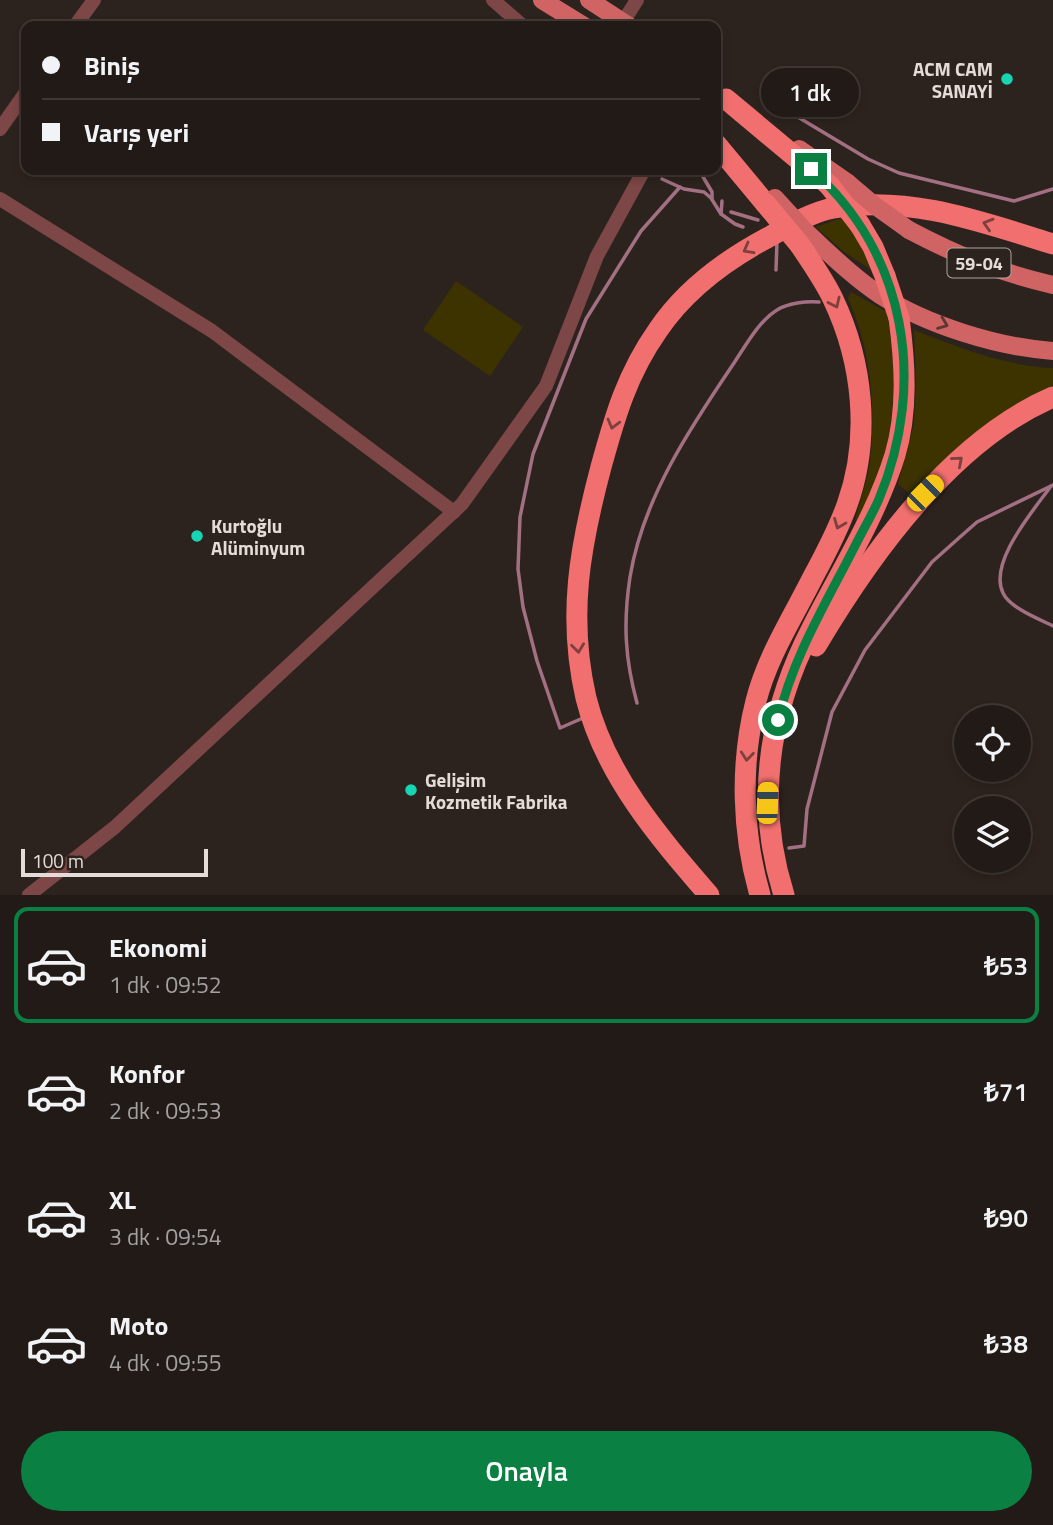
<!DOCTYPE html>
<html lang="tr">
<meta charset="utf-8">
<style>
:root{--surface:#221a16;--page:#2e2723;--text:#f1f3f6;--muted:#a2a1a1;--line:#3f3835;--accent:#0b8043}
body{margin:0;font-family:"Titillium Web",sans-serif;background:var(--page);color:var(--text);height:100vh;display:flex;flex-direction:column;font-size:26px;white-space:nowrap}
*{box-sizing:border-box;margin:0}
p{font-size:23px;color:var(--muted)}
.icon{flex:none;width:38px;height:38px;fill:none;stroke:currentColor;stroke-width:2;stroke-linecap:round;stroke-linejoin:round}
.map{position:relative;height:895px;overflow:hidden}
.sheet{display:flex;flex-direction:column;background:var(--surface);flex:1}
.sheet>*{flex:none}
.banner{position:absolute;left:21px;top:21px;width:700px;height:154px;border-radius:14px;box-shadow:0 4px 10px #0003,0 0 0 2px var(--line);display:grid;align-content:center;height:154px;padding:0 21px;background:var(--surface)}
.controls{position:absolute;left:954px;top:705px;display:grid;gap:14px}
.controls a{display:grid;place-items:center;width:77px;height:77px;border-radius:50%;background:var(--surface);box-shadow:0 4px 10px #0003,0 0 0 2px var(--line);font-size:35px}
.scale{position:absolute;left:21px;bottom:18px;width:187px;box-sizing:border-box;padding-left:7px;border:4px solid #e3dcd8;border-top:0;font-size:19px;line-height:24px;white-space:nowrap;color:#e3dcd8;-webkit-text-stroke:5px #2d231e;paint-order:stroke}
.end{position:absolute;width:32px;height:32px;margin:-16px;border:9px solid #0b8043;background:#fff;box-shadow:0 0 0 4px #fff}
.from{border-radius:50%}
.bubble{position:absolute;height:49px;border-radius:24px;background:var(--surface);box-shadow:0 4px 10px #0003,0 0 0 2px var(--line);font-size:23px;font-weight:600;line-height:49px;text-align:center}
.car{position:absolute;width:21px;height:42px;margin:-21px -10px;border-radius:9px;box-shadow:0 0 5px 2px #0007;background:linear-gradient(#f5c518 24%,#345 0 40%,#f5c518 0 76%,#345 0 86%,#f5c518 0)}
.banner b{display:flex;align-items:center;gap:24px;height:66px;font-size:26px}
.banner b+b{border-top:2px solid var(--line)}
.banner i{width:18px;height:18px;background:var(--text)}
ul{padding:12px 0 0;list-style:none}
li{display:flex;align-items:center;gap:21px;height:116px;margin:0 14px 10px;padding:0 7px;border:4px solid transparent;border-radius:14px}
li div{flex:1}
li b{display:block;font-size:26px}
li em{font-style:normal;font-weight:600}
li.active{border-color:var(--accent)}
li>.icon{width:63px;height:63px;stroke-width:1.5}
.cta{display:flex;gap:14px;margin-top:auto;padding:14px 21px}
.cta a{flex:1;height:80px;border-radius:42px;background:var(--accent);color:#fff;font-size:28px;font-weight:600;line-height:80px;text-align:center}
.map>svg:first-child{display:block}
.green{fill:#3c3300}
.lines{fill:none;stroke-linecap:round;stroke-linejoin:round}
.stream{stroke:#a37083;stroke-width:3.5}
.minor{stroke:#7c4746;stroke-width:14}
.major{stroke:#d06464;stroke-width:18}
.highway{stroke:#f16f6f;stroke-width:21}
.major-bridge{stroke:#d06464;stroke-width:18}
.highway-bridge{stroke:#f16f6f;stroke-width:21}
.oneway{stroke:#7b413e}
.oneway2{stroke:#5e3633}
.route{stroke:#0b8043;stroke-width:9}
.poi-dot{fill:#17d5b3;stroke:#2d231e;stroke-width:2.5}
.labels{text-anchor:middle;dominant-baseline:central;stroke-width:7;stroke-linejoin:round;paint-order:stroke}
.shield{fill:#2d231e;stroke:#aca4a0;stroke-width:2}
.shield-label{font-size:18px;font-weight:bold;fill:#e3dcd8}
.poi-label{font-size:19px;font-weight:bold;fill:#e3dcd8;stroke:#2d231e;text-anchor:start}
</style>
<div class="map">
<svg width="1053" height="895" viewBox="0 0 1053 895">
<rect width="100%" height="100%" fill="#2d231e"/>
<!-- green -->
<g class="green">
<path d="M844,217l29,49 -3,3 -26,-17 -28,-25z"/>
<path d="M456,281l67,46 -33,49 -67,-46z"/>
<path d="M851,292l36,20c8,49 10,96 -3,144 -6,22 -17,44 -27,65l-2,-1c5,-19 12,-38 15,-58 6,-56 1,-112 -22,-164z"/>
<path d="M914,330c43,17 91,36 139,38v17c-55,26 -97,69 -142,110l-13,-11 16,-60 2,-43z"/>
</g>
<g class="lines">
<!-- stream -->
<g class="stream">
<path d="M766,98l102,61 31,14 115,28 39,-12"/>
<path d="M699,170l13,22v7"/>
<path d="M662,179l22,10 20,3 7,6 10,16"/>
<path d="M722,201l-1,13 14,10 8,3"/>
<path d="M731,212l27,8"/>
<path d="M776,270l1,-29"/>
<path d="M1051,486c-17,24 -63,76 -48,107 7,15 36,26 50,33"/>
<path d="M637,703c-12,-44 -14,-80 -7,-126 13,-79 60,-149 104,-214 12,-18 25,-42 43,-53 11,-7 29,-9 42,-8"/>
<path d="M583,718l-23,10 -23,-67 -14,-54 -5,-38 2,-52 13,-63 53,-135 55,-88 39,-44"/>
<path d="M789,848l15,-2 3,-37 25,-97 33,-62 67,-88 28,-25 17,-15 76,-37"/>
</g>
<!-- minor -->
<g class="minor">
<path d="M493,0l30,26"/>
<path d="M623,22l14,-22"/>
<path d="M75,26l19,-26"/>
<path d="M0,129l26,-37"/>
<path d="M0,199l212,132 242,181"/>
<path d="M29,895l86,-68 347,-323 84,-118 51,-130 47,-86"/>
</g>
<!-- major -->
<g class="major">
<path d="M542,0l42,26"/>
<path d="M589,0l40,26"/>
<path d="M799,149l49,34"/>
<path d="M909,230c49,26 89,42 144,55"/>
<path d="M806,232c24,22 47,45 74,63 47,30 117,52 173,56"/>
</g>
<!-- highway -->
<g class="highway">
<path d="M726,99l103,86"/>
<path d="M716,144l49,59"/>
<path d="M860,225l13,22 12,29"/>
<path d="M816,646c55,-93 135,-205 237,-249"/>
<path d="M709,895c-50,-58 -104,-120 -123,-197 -19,-82 -6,-152 15,-231 14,-51 26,-93 57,-137 27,-40 66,-69 109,-92 20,-11 44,-26 67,-30 76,-13 148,14 219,36"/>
<path d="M760,895c-18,-62 -20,-131 -4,-194 11,-44 37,-84 57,-124 13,-24 25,-47 34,-72 24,-67 16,-143 -14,-206 -9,-19 -22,-37 -33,-54"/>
<path d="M784,895c-29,-92 -16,-182 28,-267 29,-57 64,-112 83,-173 13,-44 10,-92 4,-137"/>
</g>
<!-- major-bridge -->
<g class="major-bridge">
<path d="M848,183l26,22 35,25"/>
<path d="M775,198l31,34"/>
</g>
<!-- highway-bridge -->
<g class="highway-bridge">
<path d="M829,185l31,40"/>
<path d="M765,203l35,42"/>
<path d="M885,276l14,42"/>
</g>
</g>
<!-- one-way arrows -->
<defs><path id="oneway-chevron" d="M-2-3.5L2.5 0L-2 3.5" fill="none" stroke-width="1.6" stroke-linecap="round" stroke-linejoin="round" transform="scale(1.75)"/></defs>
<g class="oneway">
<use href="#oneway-chevron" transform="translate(988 224) rotate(-163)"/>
<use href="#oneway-chevron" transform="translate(748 249) rotate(151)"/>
<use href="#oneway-chevron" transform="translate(835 303) rotate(65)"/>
<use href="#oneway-chevron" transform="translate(613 424) rotate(105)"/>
<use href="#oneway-chevron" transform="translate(958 461) rotate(-41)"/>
<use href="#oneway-chevron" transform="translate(839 524) rotate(112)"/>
<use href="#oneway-chevron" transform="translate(578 648) rotate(83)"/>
<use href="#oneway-chevron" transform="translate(747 756) rotate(96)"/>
</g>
<use class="oneway2" href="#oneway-chevron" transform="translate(943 324) rotate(21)"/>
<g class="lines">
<!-- route -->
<path class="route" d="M778,720c15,-63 48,-117 77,-174 8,-16 17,-31 24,-47 48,-116 28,-245 -68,-330"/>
</g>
<!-- markers -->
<g class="poi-dot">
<circle cx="1007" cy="79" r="7"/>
<circle cx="197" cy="536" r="7"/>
<circle cx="411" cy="790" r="7"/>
</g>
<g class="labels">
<!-- shield labels -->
<rect class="shield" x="947.5" y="248.5" width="63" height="29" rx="5"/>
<g class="shield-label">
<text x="979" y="263">59-04</text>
</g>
<!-- poi labels -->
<g class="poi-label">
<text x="993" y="68" text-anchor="end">ACM CAM<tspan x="993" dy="22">SANAYİ</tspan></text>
<text x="211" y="525">Kurtoğlu<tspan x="211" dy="22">Alüminyum</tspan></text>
<text x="425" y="779">Gelişim<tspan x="425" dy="22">Kozmetik Fabrika</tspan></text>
</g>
</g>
</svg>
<div class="controls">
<a><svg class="icon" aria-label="locate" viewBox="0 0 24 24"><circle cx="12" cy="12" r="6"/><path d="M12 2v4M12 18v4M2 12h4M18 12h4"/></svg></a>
<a><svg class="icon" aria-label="layers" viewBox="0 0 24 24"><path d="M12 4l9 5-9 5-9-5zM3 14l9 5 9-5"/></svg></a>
</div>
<div class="scale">100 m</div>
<i class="end from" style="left:778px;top:720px"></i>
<i class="end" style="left:811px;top:169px"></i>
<div class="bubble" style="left:761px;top:68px;width:98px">1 dk</div>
<i class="car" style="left:925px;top:493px;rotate:45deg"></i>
<i class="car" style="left:767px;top:803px;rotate:2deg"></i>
<div class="banner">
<b><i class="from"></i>Biniş</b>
<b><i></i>Varış yeri</b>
</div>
</div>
<section class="sheet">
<ul>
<li class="active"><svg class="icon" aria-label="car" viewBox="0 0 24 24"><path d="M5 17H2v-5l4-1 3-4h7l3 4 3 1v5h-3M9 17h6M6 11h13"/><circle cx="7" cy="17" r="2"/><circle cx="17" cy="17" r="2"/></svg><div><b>Ekonomi</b><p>1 dk · 09:52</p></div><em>₺53</em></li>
<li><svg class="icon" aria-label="car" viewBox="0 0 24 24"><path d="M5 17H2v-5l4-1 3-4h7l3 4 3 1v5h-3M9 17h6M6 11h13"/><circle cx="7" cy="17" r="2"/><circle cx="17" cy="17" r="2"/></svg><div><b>Konfor</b><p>2 dk · 09:53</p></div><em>₺71</em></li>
<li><svg class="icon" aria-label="car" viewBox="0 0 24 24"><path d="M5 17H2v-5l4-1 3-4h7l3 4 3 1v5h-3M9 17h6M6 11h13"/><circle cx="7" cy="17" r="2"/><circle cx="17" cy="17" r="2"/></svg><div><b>XL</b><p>3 dk · 09:54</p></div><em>₺90</em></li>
<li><svg class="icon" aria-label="car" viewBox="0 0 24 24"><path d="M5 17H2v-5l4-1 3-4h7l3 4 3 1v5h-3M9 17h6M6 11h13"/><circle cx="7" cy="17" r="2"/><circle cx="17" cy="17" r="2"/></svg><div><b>Moto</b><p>4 dk · 09:55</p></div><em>₺38</em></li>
</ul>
<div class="cta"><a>Onayla</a></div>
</section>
